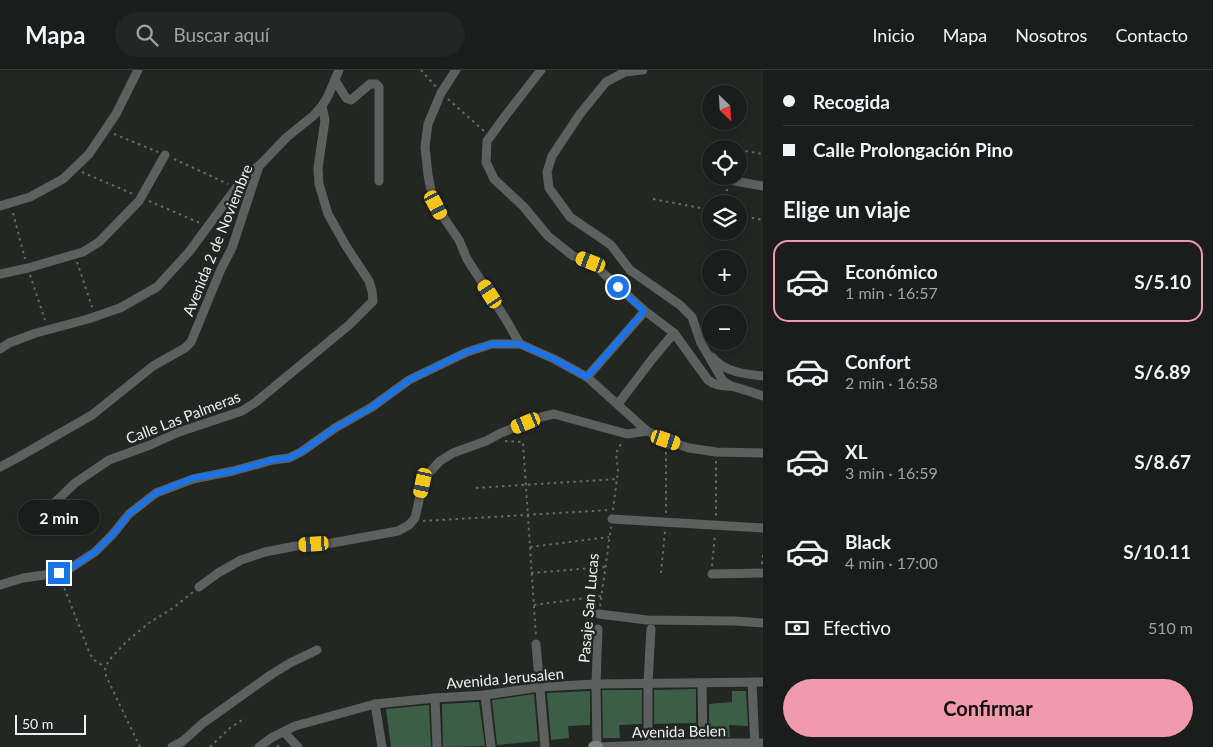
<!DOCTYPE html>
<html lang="es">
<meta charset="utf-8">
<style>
:root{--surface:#1a1d1b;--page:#232624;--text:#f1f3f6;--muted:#9fa2a3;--line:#383b3a;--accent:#f29aad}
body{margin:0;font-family:Lato,sans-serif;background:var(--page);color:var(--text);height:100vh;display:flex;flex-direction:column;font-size:19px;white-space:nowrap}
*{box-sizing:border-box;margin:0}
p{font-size:16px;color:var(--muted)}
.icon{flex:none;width:28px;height:28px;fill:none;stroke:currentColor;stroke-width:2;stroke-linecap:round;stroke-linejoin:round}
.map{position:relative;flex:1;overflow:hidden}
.panel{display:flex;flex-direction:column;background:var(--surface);width:450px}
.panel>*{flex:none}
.top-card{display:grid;align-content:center;height:110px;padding:0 20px;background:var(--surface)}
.needle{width:32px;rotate:155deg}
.controls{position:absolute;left:702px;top:15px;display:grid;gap:10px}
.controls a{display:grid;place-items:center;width:45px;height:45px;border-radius:50%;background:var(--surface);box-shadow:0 2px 12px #0003,0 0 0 1px var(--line);font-size:25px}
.scale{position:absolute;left:15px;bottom:12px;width:71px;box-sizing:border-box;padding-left:5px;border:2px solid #eef1ef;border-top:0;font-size:14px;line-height:18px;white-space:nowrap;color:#eef1ef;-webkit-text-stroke:4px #222724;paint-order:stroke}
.end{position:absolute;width:22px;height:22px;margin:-11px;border:6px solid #1a73e8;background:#fff;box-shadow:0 0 0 2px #fff}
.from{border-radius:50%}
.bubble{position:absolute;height:35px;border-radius:18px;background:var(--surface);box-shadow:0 2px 12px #0003,0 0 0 1px var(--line);font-size:16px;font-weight:700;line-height:35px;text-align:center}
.car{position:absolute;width:15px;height:30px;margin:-15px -8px;border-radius:6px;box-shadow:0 0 4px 1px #0007;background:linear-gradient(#f5c518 24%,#345 0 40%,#f5c518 0 76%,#345 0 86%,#f5c518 0)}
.top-card b{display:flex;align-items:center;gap:18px;height:48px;font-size:19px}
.top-card b+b{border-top:1px solid var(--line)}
.top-card i{width:12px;height:12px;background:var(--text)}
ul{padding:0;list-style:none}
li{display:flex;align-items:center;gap:15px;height:82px;margin:0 10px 8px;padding:0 10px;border:2px solid transparent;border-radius:15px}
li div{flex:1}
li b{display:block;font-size:19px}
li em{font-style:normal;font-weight:700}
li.on{border-color:var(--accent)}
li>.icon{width:45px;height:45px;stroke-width:1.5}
h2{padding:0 20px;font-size:22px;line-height:60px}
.pay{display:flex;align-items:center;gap:12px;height:55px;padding:0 20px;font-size:19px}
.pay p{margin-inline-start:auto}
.primary-button{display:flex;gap:10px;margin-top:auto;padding:10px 20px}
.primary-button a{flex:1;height:58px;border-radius:30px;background:var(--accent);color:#111;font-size:20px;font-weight:700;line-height:58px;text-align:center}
header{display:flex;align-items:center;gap:30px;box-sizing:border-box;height:70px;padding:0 25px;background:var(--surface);border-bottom:1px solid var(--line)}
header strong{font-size:24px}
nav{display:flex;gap:28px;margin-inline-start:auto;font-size:18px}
.search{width:350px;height:45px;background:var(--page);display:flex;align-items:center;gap:12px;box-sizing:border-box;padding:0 18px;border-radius:28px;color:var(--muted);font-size:19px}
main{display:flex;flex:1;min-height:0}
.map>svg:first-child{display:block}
.building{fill:#3c5d46}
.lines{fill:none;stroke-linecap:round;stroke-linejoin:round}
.path{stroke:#676b68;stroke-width:2;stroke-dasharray:2.5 4;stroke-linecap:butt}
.street{stroke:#5e605f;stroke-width:9}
.secondary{stroke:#7e817f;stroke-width:12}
.route{stroke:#1a73e8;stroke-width:6}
.labels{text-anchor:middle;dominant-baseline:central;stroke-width:5;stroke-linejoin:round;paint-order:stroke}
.street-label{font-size:15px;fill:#eef1ef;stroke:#222724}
</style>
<header>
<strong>Mapa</strong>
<div class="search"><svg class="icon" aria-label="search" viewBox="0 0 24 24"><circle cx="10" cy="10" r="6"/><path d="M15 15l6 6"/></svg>Buscar aquí</div>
<nav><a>Inicio</a><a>Mapa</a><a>Nosotros</a><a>Contacto</a></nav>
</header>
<main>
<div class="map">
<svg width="763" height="677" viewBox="0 0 763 677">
<rect width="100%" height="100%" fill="#222724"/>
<!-- building -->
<g class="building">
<path d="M696,619v34l-42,1v-34z"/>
<path d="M602,620h40v34l-23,1 1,13h-17z"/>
<path d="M590,621v34l-22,1 1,12 -18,2 -4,-47z"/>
<path d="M732,621h14l2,35 -19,-1 1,12h-21v-33l23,-2z"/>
<path d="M534,624l4,47 -41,4 -5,-45z"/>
<path d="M479,632l6,44 -42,1 -1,-43z"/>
<path d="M429,635l2,42h-40l-5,-38z"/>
</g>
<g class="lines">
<!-- path -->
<g class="path">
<path d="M421,0l15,17"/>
<path d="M448,29l36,32"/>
<path d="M114,64l44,18"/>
<path d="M739,80l24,4"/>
<path d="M174,89l54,25"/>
<path d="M82,102l51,22"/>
<path d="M653,129l58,11"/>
<path d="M149,131l51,22"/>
<path d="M725,134l2,-15"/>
<path d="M13,143l12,46"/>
<path d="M739,145l24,5"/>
<path d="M77,192l15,45"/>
<path d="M30,205l15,45"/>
<path d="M505,371l18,1 13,195"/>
<path d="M716,391v55"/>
<path d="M476,418l141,-9"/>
<path d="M613,440l5,-39 -2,-18 6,-11"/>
<path d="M666,443v-65"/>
<path d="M423,451l187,-11"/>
<path d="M530,477l79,-10"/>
<path d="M762,494l1,-9"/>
<path d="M712,496l3,-32"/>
<path d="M531,503l74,-6"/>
<path d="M661,503l4,-42"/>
<path d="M62,512l28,72 4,6 11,7"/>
<path d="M534,535l67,-9"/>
<path d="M600,536l11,-79"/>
<path d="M140,677l-34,-71 -1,-9 6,-9 15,-16 23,-19 24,-15 20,-16"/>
<path d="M210,677l20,-19 15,-10"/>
<path d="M277,677l1,-1 2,1"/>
</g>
<!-- street -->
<g class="street">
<path d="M456,0l-15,23 -13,31 -3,23 3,28 4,20 10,20 17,25 8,19 38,59 15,26"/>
<path d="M541,0l-35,45 -19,26 -1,21 8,17 29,27 25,30 25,20 18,6 54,49 29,22 34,47c11,8 15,5 27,7 10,3 19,6 28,9"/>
<path d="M643,0l-18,2 -19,10 -26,32 -28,42 -5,16 2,16 21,29 41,28 19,25 50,35 12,12 9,26 22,38 8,5"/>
<path d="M335,10l11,18 5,2 19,-16h6l3,3v94"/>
<path d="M729,110l34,6"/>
<path d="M0,136l30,-9 33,-18 26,-25 27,-40 22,-44"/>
<path d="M0,204l28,-6 55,-16 16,-10 40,-41 26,-46"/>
<path d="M0,279l9,-6 27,-10 52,-14 32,-11 37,-21 32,-35 56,-76 14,-10"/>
<path d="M712,287c12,15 33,17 51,19"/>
<path d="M587,307l58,-66"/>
<path d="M618,334l35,-46 21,-25"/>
<path d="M0,397l17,-9 75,-43 61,-49 32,-18 6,-6 30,-73 11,-21 27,-82 28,-29 26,-21 9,-10 6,-10 11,-26"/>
<path d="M45,442l30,-29 34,-23 41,-15 29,-13 63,-21 14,-9 93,-77 24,-24 -1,-10 -3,-10 -23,-35 -18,-32 -9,-30 -1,-16 7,-48 -3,-14"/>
<path d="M612,449l151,9"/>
<path d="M712,504l51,-1"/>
<path d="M0,515l23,-7 36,-5 10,-4 26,-17 18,-18 16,-20 27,-21 37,-14 40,-8 40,-11 16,-2 12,-6 34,-24 37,-21 37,-27 58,-28 25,-8h28l34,15 33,18 60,54 19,9 23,8 27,4 47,1"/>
<path d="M199,517l19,-14 23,-13 24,-8 31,-6 36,-3 66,-12 11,-6 6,-7 8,-35 5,-9 12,-13 13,-8 33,-12 15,-8 40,-16 13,-3 73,20 20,-3"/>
<path d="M599,544l48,6 88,1 28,2"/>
<path d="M536,574l9,103"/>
<path d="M752,612l3,65"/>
<path d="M702,613l1,64"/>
<path d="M485,625l6,52"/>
<path d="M435,628l2,49"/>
<path d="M375,634l7,43"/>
<path d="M284,662l14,15"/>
<path d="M648,675v-62l3,-54"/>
<path d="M172,677l11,-6 20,-18 69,-49 18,-11 27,-13"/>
<path d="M259,677l12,-9 24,-12 80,-22 60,-6 50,-3 55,-8 56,-3 167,-2"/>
<path d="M597,677l106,-4h60"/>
<path d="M597,677l-1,-63 2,-55"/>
</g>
<!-- secondary -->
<path class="secondary" d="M594,677h3"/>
</g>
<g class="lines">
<!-- route -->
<path class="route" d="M59,503l10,-4 26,-17 18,-18 16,-20 27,-21 37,-15 40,-7 39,-11 17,-2 12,-6 34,-24 37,-21 37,-27 57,-28 26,-8h28l34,15 33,18 57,-66 -26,-24"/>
</g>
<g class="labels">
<!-- street labels -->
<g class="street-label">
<text transform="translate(217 170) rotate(-68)">Avenida 2 de Noviembre</text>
<text transform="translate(183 347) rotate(-21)">Calle Las Palmeras</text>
<text transform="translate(588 538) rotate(-85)">Pasaje San Lucas</text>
<text transform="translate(505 608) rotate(-5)">Avenida Jerusalen</text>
<text transform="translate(679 661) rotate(-1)">Avenida Belen</text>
</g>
</g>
</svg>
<div class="controls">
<a><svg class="needle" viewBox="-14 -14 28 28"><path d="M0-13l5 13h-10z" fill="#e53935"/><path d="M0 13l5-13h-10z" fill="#9fa2a3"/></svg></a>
<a><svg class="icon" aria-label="locate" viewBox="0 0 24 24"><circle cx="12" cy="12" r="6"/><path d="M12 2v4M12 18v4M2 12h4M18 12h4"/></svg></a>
<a><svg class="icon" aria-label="layers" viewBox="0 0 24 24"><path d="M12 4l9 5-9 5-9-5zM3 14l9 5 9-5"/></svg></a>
<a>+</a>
<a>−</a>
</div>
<div class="scale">50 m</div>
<i class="end from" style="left:618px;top:217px"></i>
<i class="end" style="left:59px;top:503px"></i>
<div class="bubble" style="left:18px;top:430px;width:82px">2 min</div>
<i class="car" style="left:436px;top:135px;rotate:152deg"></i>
<i class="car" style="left:591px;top:192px;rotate:291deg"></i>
<i class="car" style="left:490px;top:224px;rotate:327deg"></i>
<i class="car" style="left:526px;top:353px;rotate:248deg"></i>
<i class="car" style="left:666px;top:370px;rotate:108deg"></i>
<i class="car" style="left:423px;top:413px;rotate:192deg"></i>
<i class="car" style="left:314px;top:474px;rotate:266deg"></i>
</div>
<section class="panel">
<div class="top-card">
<b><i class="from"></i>Recogida</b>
<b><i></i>Calle Prolongación Pino</b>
</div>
<h2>Elige un viaje</h2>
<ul>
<li class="on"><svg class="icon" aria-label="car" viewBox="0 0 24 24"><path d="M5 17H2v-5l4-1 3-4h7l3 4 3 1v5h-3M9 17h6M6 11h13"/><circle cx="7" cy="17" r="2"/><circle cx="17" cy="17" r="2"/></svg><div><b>Económico</b><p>1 min · 16:57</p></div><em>S/5.10</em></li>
<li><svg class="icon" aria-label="car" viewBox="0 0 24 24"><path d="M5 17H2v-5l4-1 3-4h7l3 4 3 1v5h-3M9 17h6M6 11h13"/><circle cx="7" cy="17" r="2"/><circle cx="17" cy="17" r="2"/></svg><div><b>Confort</b><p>2 min · 16:58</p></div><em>S/6.89</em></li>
<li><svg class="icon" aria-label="car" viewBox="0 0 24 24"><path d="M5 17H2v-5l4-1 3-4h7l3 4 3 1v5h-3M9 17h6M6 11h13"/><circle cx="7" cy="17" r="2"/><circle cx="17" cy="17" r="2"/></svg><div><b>XL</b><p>3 min · 16:59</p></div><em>S/8.67</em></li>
<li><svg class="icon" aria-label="car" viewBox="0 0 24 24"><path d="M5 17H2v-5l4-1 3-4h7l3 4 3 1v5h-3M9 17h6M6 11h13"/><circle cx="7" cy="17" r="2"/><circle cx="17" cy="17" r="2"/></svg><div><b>Black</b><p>4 min · 17:00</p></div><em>S/10.11</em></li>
</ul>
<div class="pay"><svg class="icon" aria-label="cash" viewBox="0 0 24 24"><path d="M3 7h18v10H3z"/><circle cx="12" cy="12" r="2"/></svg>Efectivo<p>510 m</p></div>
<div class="primary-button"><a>Confirmar</a></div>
</section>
</main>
